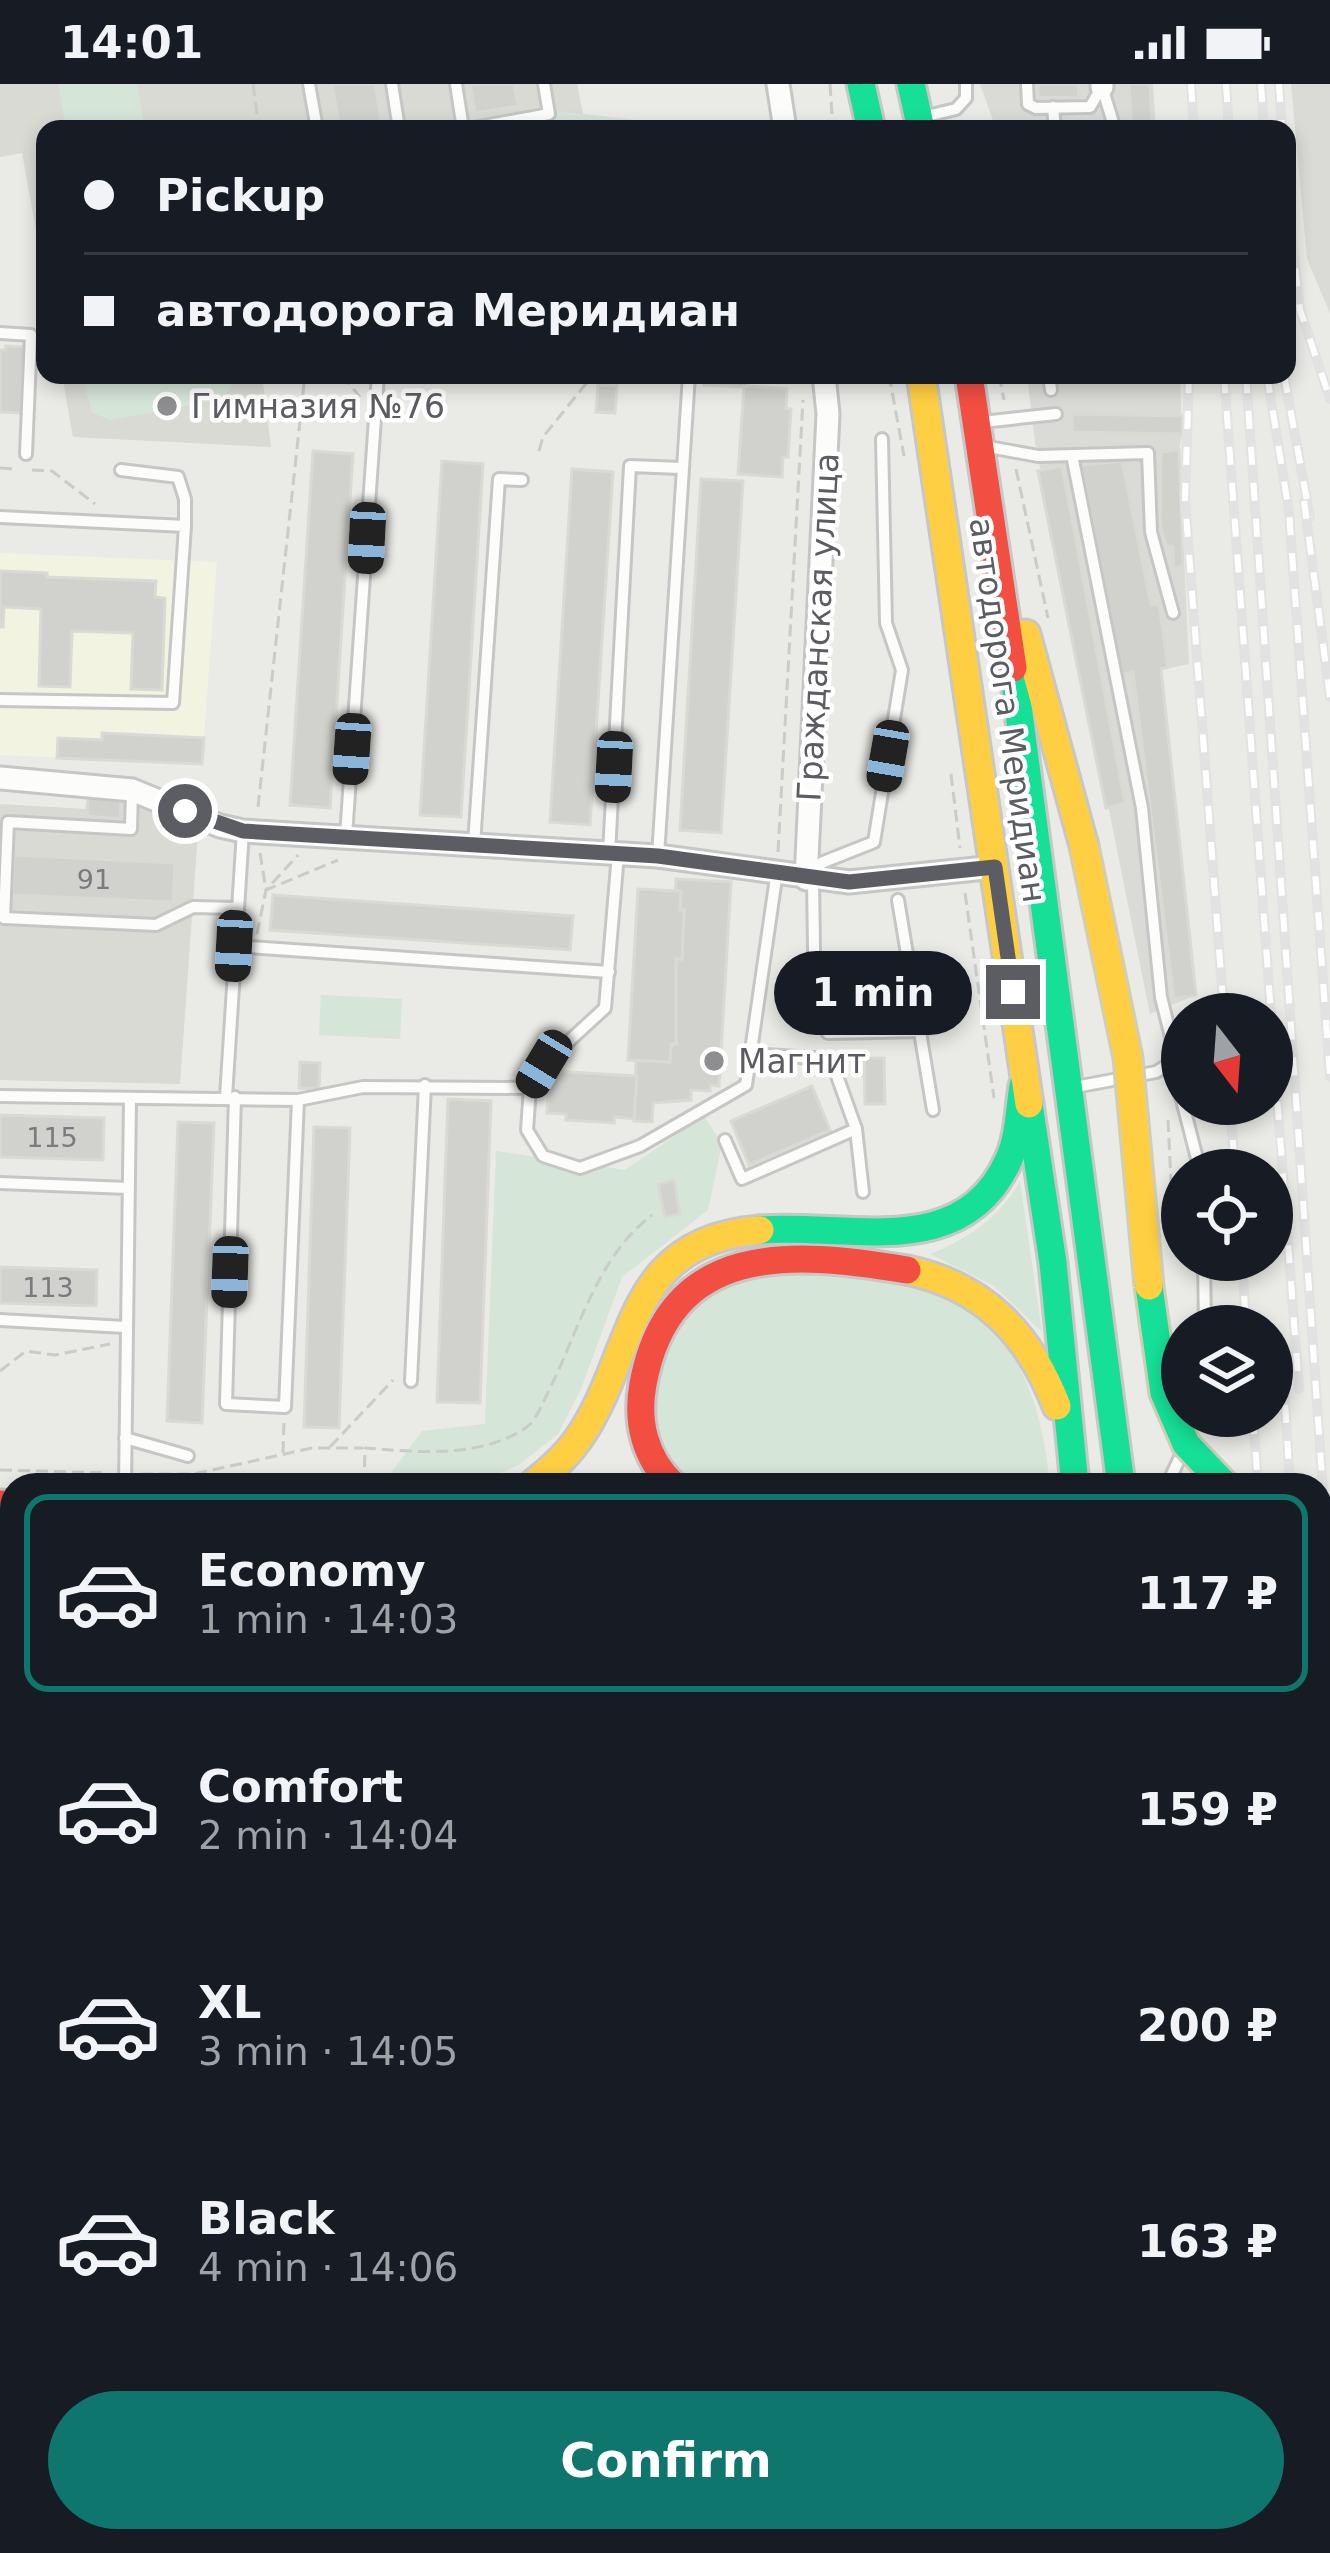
<!DOCTYPE html>
<meta charset="utf-8">
<style>
:root{--surface:#171b24;--page:#20242c;--text:#f1f3f6;--muted:#9ea1a6;--line:#363941;--accent:#0f766e}
body{margin:0;font-family:"DejaVu Sans",sans-serif;background:var(--page);color:var(--text);height:100vh;display:flex;flex-direction:column;font-size:45px;white-space:nowrap}
*{box-sizing:border-box;margin:0}
p{font-size:39px;color:var(--muted)}
.icon{flex:none;width:66px;height:66px;fill:none;stroke:currentColor;stroke-width:2;stroke-linecap:round;stroke-linejoin:round}
.map{position:relative;flex:1;overflow:hidden}
.details{position:absolute;left:0px;top:1389px;width:1332px;height:1080px;display:flex;flex-direction:column;background:var(--surface);border-radius:36px 36px 0 0;box-shadow:0 6px 18px #0003}
.details>*{flex:none}
.hud{position:absolute;left:36px;top:36px;width:1260px;height:264px;border-radius:24px;box-shadow:0 6px 18px #0003;display:grid;align-content:center;height:264px;padding:0 48px;background:var(--surface)}
.needle{width:78px;rotate:163deg}
.buttons{position:absolute;left:1161px;top:909px;display:grid;gap:24px}
.buttons a{display:grid;place-items:center;width:132px;height:132px;border-radius:50%;background:var(--surface);box-shadow:0 6px 18px #0003;font-size:60px}
.end{position:absolute;width:54px;height:54px;margin:-27px;border:15px solid #5c5d62;background:#fff;box-shadow:0 0 0 6px #fff}
.from{border-radius:50%}
.bubble{position:absolute;height:84px;border-radius:42px;background:var(--surface);box-shadow:0 6px 18px #0003;font-size:39px;font-weight:800;line-height:84px;text-align:center}
.car{position:absolute;width:36px;height:72px;margin:-36px -18px;border-radius:15px;box-shadow:0 0 9px 3px #0007;background:linear-gradient(#222 24%,#8ab4d8 0 40%,#222 0 76%,#8ab4d8 0 86%,#222 0)}
.hud b{display:flex;align-items:center;gap:42px;height:114px;font-size:45px}
.hud b+b{border-top:3px solid var(--line)}
.hud i{width:30px;height:30px;background:var(--text)}
ul{padding:21px 0 0;list-style:none}
li{display:flex;align-items:center;gap:36px;height:198px;margin:0 24px 18px;padding:0 24px;border:6px solid transparent;border-radius:24px}
li div{flex:1}
li b{display:block;font-size:45px}
li em{font-style:normal;font-weight:800}
li.active{border-color:var(--accent)}
li>.icon{width:108px;height:108px;stroke-width:1.5}
.cta{display:flex;gap:24px;margin-top:auto;padding:24px 48px}
.cta a{flex:1;height:138px;border-radius:72px;background:var(--accent);color:#fff;font-size:48px;font-weight:800;line-height:138px;text-align:center}
.status{display:flex;justify-content:space-between;align-items:center;height:84px;padding:0 60px;background:var(--surface);direction:ltr}
.status svg{height:33px;fill:currentColor}
.map>svg:first-child{display:block}
.commercial{fill:#f2f3e0}
.industrial{fill:#dadad6}
.education{fill:#dadad4}
.green{fill:#d5e5d7}
.building{fill:#d1d1ce;stroke:#dadad5;stroke-width:3}
.lines{fill:none;stroke-linecap:round;stroke-linejoin:round}
.lane-casing{stroke:#c6c6c6;stroke-width:16}
.street-casing{stroke:#c6c6c6;stroke-width:27}
.fast-casing{stroke:#c7c7c8;stroke-width:33}
.slow-casing{stroke:#c7c7c8;stroke-width:33}
.jam-casing{stroke:#c7c7c8;stroke-width:33}
.path{stroke:#c8ccca;stroke-width:3;stroke-dasharray:12 6;stroke-linecap:butt}
.lane{stroke:#fcfcfb;stroke-width:10}
.street{stroke:#fcfcfb;stroke-width:21}
.fast{stroke:#16e098;stroke-width:27}
.slow{stroke:#ffcf43;stroke-width:27}
.jam{stroke:#f24e42;stroke-width:27}
.rail-casing{stroke:#e2e2e2;stroke-width:10}
.rail{stroke:#fff;stroke-width:6;stroke-dasharray:18;stroke-linecap:butt}
.fast-bridge-casing{stroke:#d0cfb6;stroke-width:33;stroke-linecap:butt}
.slow-bridge-casing{stroke:#d0cfb6;stroke-width:33;stroke-linecap:butt}
.fast-bridge{stroke:#16e098;stroke-width:27}
.slow-bridge{stroke:#ffcf43;stroke-width:27}
.route{stroke:#5c5d62;stroke-width:15}
.poi-dot{fill:#8e8e90;stroke:#fff;stroke-width:4.5}
.labels{text-anchor:middle;dominant-baseline:central;stroke-width:9;stroke-linejoin:round;paint-order:stroke}
.number-label{font-size:27px;fill:#7a7b7e}
.poi-label{font-size:33px;fill:#5c5d62;stroke:#fff;text-anchor:start}
.street-label{font-size:33px;fill:#5c5d62;stroke:#fff}
</style>
<div class="status"><b>14:01</b><svg viewBox="0 0 49 12"><path d="M0 12V9h3v3zM5 12V6h3v6zM10 12V3h3v9zM15 12V0h3v12zM26 1h20v11H26zM47 4h2v5h-2z"/></svg></div>
<div class="map">
<svg width="1330" height="2469" viewBox="0 0 1330 2469">
<rect width="100%" height="100%" fill="#eaeae6"/>
<!-- commercial -->
<path class="commercial" d="M0,469l217,9 -15,202 -202,-9z"/>
<!-- industrial -->
<g class="industrial">
<path d="M980,0h173l3,45h-160z"/>
<path d="M1291,0h39v229l-23,-54z"/>
<path d="M1027,291h153l2,59 -3,16 10,214 -28,6 35,325 -46,19 -115,-572z"/>
</g>
<!-- education -->
<g class="education">
<path d="M0,0h577l9,45h-541v151l-23,-127 -22,4z"/>
<path d="M62,291h200l9,72 -198,-10z"/>
<path d="M88,714l51,4 59,30 -18,252 -180,-4v-276l85,5z"/>
<rect x="393" y="2457" width="304" height="12"/>
</g>
<!-- green -->
<g class="green">
<path d="M58,0h79l8,45h-79z"/>
<path d="M558,27l105,12 -1,6h-239z"/>
<path d="M82,291h150l-2,15 -12,10 -107,20 -19,-7z"/>
<path d="M321,911l81,4 -2,40 -81,-4z"/>
<path d="M704,1032l18,28 -14,66 -86,67 -41,112 -23,45 -38,30 -44,21 -93,-1 39,-53 63,-7 11,-273 129,19z"/>
<path d="M1020,1097l22,151 -48,-46 -64,-32c38,-15 70,-37 90,-73z"/>
<path d="M779,1190c39,3 81,3 120,9 109,18 141,104 151,202h-348c-55,-30 -55,-97 -29,-148 3,-7 7,-18 13,-25 24,-26 59,-31 93,-38z"/>
</g>
<!-- building -->
<g class="building">
<path d="M332,0h43l7,40 -42,5z"/>
<path d="M470,0h44l4,22 -43,7z"/>
<path d="M1038,0h40l1,13 -41,1z"/>
<path d="M1129,0h21l2,45h-20z"/>
<path d="M6,262l18,1 -3,66 -21,-1v-62h6z"/>
<path d="M705,291h43l-1,11 40,3 -1,19 5,1 -3,48h-5l-1,20 -44,-3 6,-87 -40,-2z"/>
<path d="M598,301l19,1 -2,27 -19,-1z"/>
<path d="M1072,330l111,2 -1,18 -110,-2z"/>
<path d="M1179,366l4,116 -9,2 -1,-21 -7,-2 -6,-20 1,-73z"/>
<path d="M313,367l40,3 -23,354 -40,-3z"/>
<path d="M442,377l41,3 -22,353 -41,-2z"/>
<path d="M1122,377l29,144h8l9,62 -7,2 35,326 -22,4 -41,-327 -11,2 -41,-209z"/>
<path d="M1062,382l63,337 -19,5 -68,-337z"/>
<path d="M572,385l41,3 -23,353 -40,-3z"/>
<path d="M701,395l42,2 -22,352 -41,-3z"/>
<path d="M0,487l47,2v4l109,4 -1,16 10,1 -3,92 -31,-1 2,-56 -61,-2 -2,56 -31,-1 2,-77 -37,-2 -1,20h-3z"/>
<path d="M102,649l102,5 -2,26 -145,-6 1,-20 44,2z"/>
<path d="M88,714l33,2 -1,19 -33,-3z"/>
<path d="M14,771l161,8 -2,39 -161,-7z"/>
<path d="M676,795l55,3 -12,204 -9,-1v6l-19,-1v10l-38,3 -1,19 -18,-1 2,-61 34,2 1,-18h5v-85h6l2,-49h-4l1,-19h-6z"/>
<path d="M638,805l43,2 -1,19h4l-2,49h-6v85h-5l-1,18 -42,-2z"/>
<path d="M273,811l300,21 -3,34 -300,-20z"/>
<path d="M864,974h20l1,46h-20z"/>
<path d="M300,978l20,1 -1,26 -20,-1z"/>
<path d="M550,987l87,5 -3,43 -19,-2 -1,6 -48,-3v-6l-19,-1z"/>
<path d="M812,1002l18,44 -81,35 -18,-44z"/>
<path d="M448,1015l43,2 -11,302 -43,-1z"/>
<path d="M0,1031l104,3 -1,42 -103,-3z"/>
<path d="M178,1038l36,1 -12,300 -35,-2z"/>
<path d="M314,1043l36,1 -11,300 -35,-1z"/>
<path d="M674,1096l6,34 -15,3 -7,-33z"/>
<path d="M0,1183l97,3 -1,36 -96,-3z"/>
<path d="M0,1532h12v39l-12,-1z"/>
<rect x="0" y="2005" width="12" height="41"/>
<path d="M0,2097h7l-1,22h6v23h-12z"/>
<path d="M0,2196h12v46l-5,-1v-6h-7z"/>
<rect x="0" y="2300" width="12" height="125"/>
<path d="M291,2457h35l-1,12h-35z"/>
<path d="M475,2457h42v12h-43z"/>
<rect x="573" y="2457" width="64" height="12"/>
<rect x="819" y="2457" width="40" height="12"/>
</g>
<g class="lines">
<defs>
<g id="lane">
<path d="M309,0l8,45"/>
<path d="M392,0l7,45"/>
<path d="M456,0l7,45"/>
<path d="M1027,0l1,20 8,4 54,-1 11,-19"/>
<path d="M1102,3l13,42"/>
<path d="M1053,23l2,22"/>
<path d="M923,33l33,-8 10,-11v-14"/>
<path d="M467,45l82,-15 -5,-30"/>
<path d="M0,249l31,2 -5,119"/>
<path d="M1049,291l2,15"/>
<path d="M982,338l74,-8"/>
<path d="M882,355l4,184 16,47 -28,172 -53,21 -8,17 2,137 13,16 92,-2"/>
<path d="M989,363l49,9 110,-3 3,79 22,81"/>
<path d="M1072,371l70,353 19,189 11,44 -3,23 -13,8 -81,15"/>
<path d="M121,386l57,7 7,22v27"/>
<path d="M0,433l185,9 -12,177 -173,-3"/>
<path d="M132,707l-1,38 -123,-7 -4,96 152,7 37,-18 44,1"/>
<path d="M346,752l32,-461"/>
<path d="M474,760l25,-365 23,1"/>
<path d="M609,769l21,-387 51,2"/>
<path d="M658,772l31,-481"/>
<path d="M898,816l35,210"/>
<path d="M234,862l375,26"/>
<path d="M1169,980l13,36"/>
<path d="M530,1004l-3,42 16,26 37,12 60,-22 106,-61 31,-214"/>
<path d="M0,1012l298,4 65,-13 167,1 14,-24 61,-56 13,-154"/>
<path d="M226,1013l17,-266"/>
<path d="M235,1013l-9,307 59,3 13,-307"/>
<path d="M1183,1020l17,66"/>
<path d="M856,1045l7,63"/>
<path d="M725,1056l17,39 114,-50 -25,-70 -82,-5"/>
<path d="M0,1099l128,5"/>
<path d="M1204,1176l1,66"/>
<path d="M0,1236l125,7"/>
<path d="M411,1297l14,-296"/>
<path d="M125,1354l63,18"/>
<path d="M125,1401l5,-386"/>
<path d="M1167,1401l16,-34"/>
<path d="M0,1585l12,1"/>
<path d="M0,2261l12,1"/>
<path d="M1230,2457l11,12"/>
<path d="M271,2469v-12"/>
<path d="M463,2469v-12"/>
<path d="M790,2469v-12"/>
<path d="M1167,2469l3,-12"/>
</g>
<g id="street">
<path d="M778,0l7,45"/>
<path d="M1102,0v3"/>
<path d="M0,694l132,12 88,36 23,5 415,25 191,26 146,-15"/>
<path d="M806,795l22,-465 -4,-39"/>
<path d="M0,1952h12"/>
<path d="M361,2469v-12"/>
<path d="M921,2469v-12"/>
</g>
<g id="fast">
<path d="M861,0l10,45"/>
<path d="M911,0l10,45"/>
<path d="M1013,584l108,817"/>
<path d="M1029,1020l24,159 22,222"/>
<path d="M760,1146c90,-7 203,33 249,-71 10,-22 10,-49 14,-73"/>
<path d="M0,1465l12,1"/>
<path d="M1320,1510l10,1"/>
<path d="M1320,1552l10,1"/>
<path d="M1073,2457v12"/>
<path d="M1113,2457v12"/>
<path d="M1137,2469l2,-12"/>
</g>
<g id="slow">
<path d="M921,291l108,729"/>
<path d="M1026,550l58,212"/>
<path d="M907,1186c77,16 122,64 150,136"/>
<path d="M532,1401c20,-16 37,-31 51,-53 54,-85 44,-192 177,-202"/>
</g>
<g id="jam">
<path d="M969,291l44,293"/>
<path d="M673,1401c-28,-27 -37,-63 -30,-101 26,-142 147,-134 264,-114"/>
<path d="M0,1420l12,1"/>
</g>
</defs>
<!-- lane casing -->
<use href="#lane" class="lane-casing"/>
<!-- street casing -->
<use href="#street" class="street-casing"/>
<!-- fast casing -->
<use href="#fast" class="fast-casing"/>
<!-- slow casing -->
<use href="#slow" class="slow-casing"/>
<!-- jam casing -->
<use href="#jam" class="jam-casing"/>
<!-- path -->
<g class="path">
<path d="M253,0l6,45"/>
<path d="M830,0l3,45"/>
<path d="M342,291l18,22"/>
<path d="M889,291l15,81"/>
<path d="M999,291l5,25"/>
<path d="M539,367l4,-14 50,-62"/>
<path d="M0,384l16,1"/>
<path d="M1016,385l32,149"/>
<path d="M32,386l20,1 43,33"/>
<path d="M951,690l9,74"/>
<path d="M258,723l47,-432"/>
<path d="M778,768l25,-452"/>
<path d="M260,769l6,37 72,-30"/>
<path d="M965,809l29,205"/>
<path d="M257,850l9,-44 32,-35"/>
<path d="M1168,1036l6,122"/>
<path d="M0,1287l26,-20 29,4 55,-11"/>
<path d="M330,1363l63,-67"/>
<path d="M283,1369l1,-32"/>
<path d="M0,1386l108,3"/>
<path d="M141,1390h53l118,-26h51"/>
<path d="M364,1401l1,-37c53,4 115,11 162,-21 10,-8 17,-27 23,-39 30,-60 47,-131 102,-173"/>
<path d="M0,1504l12,1"/>
<path d="M890,2469v-12"/>
</g>
<!-- lane -->
<use href="#lane" class="lane"/>
<!-- street -->
<use href="#street" class="street"/>
<!-- fast -->
<use href="#fast" class="fast"/>
<!-- slow -->
<use href="#slow" class="slow"/>
<!-- jam -->
<use href="#jam" class="jam"/>
<defs>
<g id="rail">
<path d="M1191,0l3,45"/>
<path d="M1226,0l3,45"/>
<path d="M1261,0l3,45"/>
<path d="M1279,0l3,45"/>
<path d="M1287,113l13,113 30,89"/>
<path d="M1189,291l-4,125 39,514"/>
<path d="M1224,291l47,639"/>
<path d="M1246,291l84,1218"/>
<path d="M1267,291l22,137 41,565"/>
<path d="M1284,291l26,142"/>
<path d="M1304,417l26,196"/>
<path d="M1272,946l27,359"/>
<path d="M1230,1020l5,66"/>
<path d="M1242,1176l4,66"/>
<path d="M1283,1285l7,116"/>
<path d="M1253,1332l5,69"/>
<path d="M1320,1594l10,141"/>
<path d="M1320,1825l10,143"/>
<path d="M1320,2348l3,121"/>
</g>
</defs>
<!-- rail casing -->
<use href="#rail" class="rail-casing"/>
<!-- rail -->
<use href="#rail" class="rail"/>
<defs>
<g id="fast-bridge">
<path d="M1149,1202l15,107 22,51 39,41"/>
<path d="M1320,1451l10,4"/>
<path d="M1320,1613l10,-2"/>
</g>
<path id="slow-bridge" d="M1084,762l44,212 21,228"/>
</defs>
<!-- fast-bridge casing -->
<use href="#fast-bridge" class="fast-bridge-casing"/>
<!-- slow-bridge casing -->
<use href="#slow-bridge" class="slow-bridge-casing"/>
<!-- fast-bridge -->
<use href="#fast-bridge" class="fast-bridge"/>
<!-- slow-bridge -->
<use href="#slow-bridge" class="slow-bridge"/>
</g>
<g class="lines">
<!-- route -->
<path class="route" d="M185,727l58,20 415,25 191,26 146,-15 18,125"/>
</g>
<!-- markers -->
<g class="poi-dot">
<circle cx="167" cy="322" r="12"/>
<circle cx="714" cy="977" r="12"/>
</g>
<g class="labels">
<!-- number labels -->
<g class="number-label">
<text x="94" y="795">91</text>
<text x="52" y="1053">115</text>
<text x="48" y="1203">113</text>
</g>
<!-- poi labels -->
<g class="poi-label">
<text x="191" y="322">Гимназия №76</text>
<text x="738" y="977">Магнит</text>
</g>
<!-- street labels -->
<g class="street-label">
<text transform="translate(818 543) rotate(-87)">Гражданская улица</text>
<text transform="translate(1008 626) rotate(82)">автодорога Меридиан</text>
</g>
</g>
</svg>
<div class="buttons">
<a><svg class="needle" viewBox="-14 -14 28 28"><path d="M0-13l5 13h-10z" fill="#e53935"/><path d="M0 13l5-13h-10z" fill="#9ea1a6"/></svg></a>
<a><svg class="icon" aria-label="locate" viewBox="0 0 24 24"><circle cx="12" cy="12" r="6"/><path d="M12 2v4M12 18v4M2 12h4M18 12h4"/></svg></a>
<a><svg class="icon" aria-label="layers" viewBox="0 0 24 24"><path d="M12 4l9 5-9 5-9-5zM3 14l9 5 9-5"/></svg></a>
</div>
<i class="end from" style="left:185px;top:727px"></i>
<i class="end" style="left:1013px;top:908px"></i>
<div class="bubble" style="left:774px;top:867px;width:198px">1 min</div>
<i class="car" style="left:367px;top:454px;rotate:183deg"></i>
<i class="car" style="left:352px;top:665px;rotate:184deg"></i>
<i class="car" style="left:888px;top:672px;rotate:190deg"></i>
<i class="car" style="left:614px;top:683px;rotate:183deg"></i>
<i class="car" style="left:234px;top:862px;rotate:183deg"></i>
<i class="car" style="left:544px;top:980px;rotate:211deg"></i>
<i class="car" style="left:230px;top:1188px;rotate:182deg"></i>
<div class="hud">
<b><i class="from"></i>Pickup</b>
<b><i></i>автодорога Меридиан</b>
</div>
<section class="details">
<ul>
<li class="active"><svg class="icon" aria-label="car" viewBox="0 0 24 24"><path d="M5 17H2v-5l4-1 3-4h7l3 4 3 1v5h-3M9 17h6M6 11h13"/><circle cx="7" cy="17" r="2"/><circle cx="17" cy="17" r="2"/></svg><div><b>Economy</b><p>1 min · 14:03</p></div><em>117 ₽</em></li>
<li><svg class="icon" aria-label="car" viewBox="0 0 24 24"><path d="M5 17H2v-5l4-1 3-4h7l3 4 3 1v5h-3M9 17h6M6 11h13"/><circle cx="7" cy="17" r="2"/><circle cx="17" cy="17" r="2"/></svg><div><b>Comfort</b><p>2 min · 14:04</p></div><em>159 ₽</em></li>
<li><svg class="icon" aria-label="car" viewBox="0 0 24 24"><path d="M5 17H2v-5l4-1 3-4h7l3 4 3 1v5h-3M9 17h6M6 11h13"/><circle cx="7" cy="17" r="2"/><circle cx="17" cy="17" r="2"/></svg><div><b>XL</b><p>3 min · 14:05</p></div><em>200 ₽</em></li>
<li><svg class="icon" aria-label="car" viewBox="0 0 24 24"><path d="M5 17H2v-5l4-1 3-4h7l3 4 3 1v5h-3M9 17h6M6 11h13"/><circle cx="7" cy="17" r="2"/><circle cx="17" cy="17" r="2"/></svg><div><b>Black</b><p>4 min · 14:06</p></div><em>163 ₽</em></li>
</ul>
<div class="cta"><a>Confirm</a></div>
</section>
</div>
